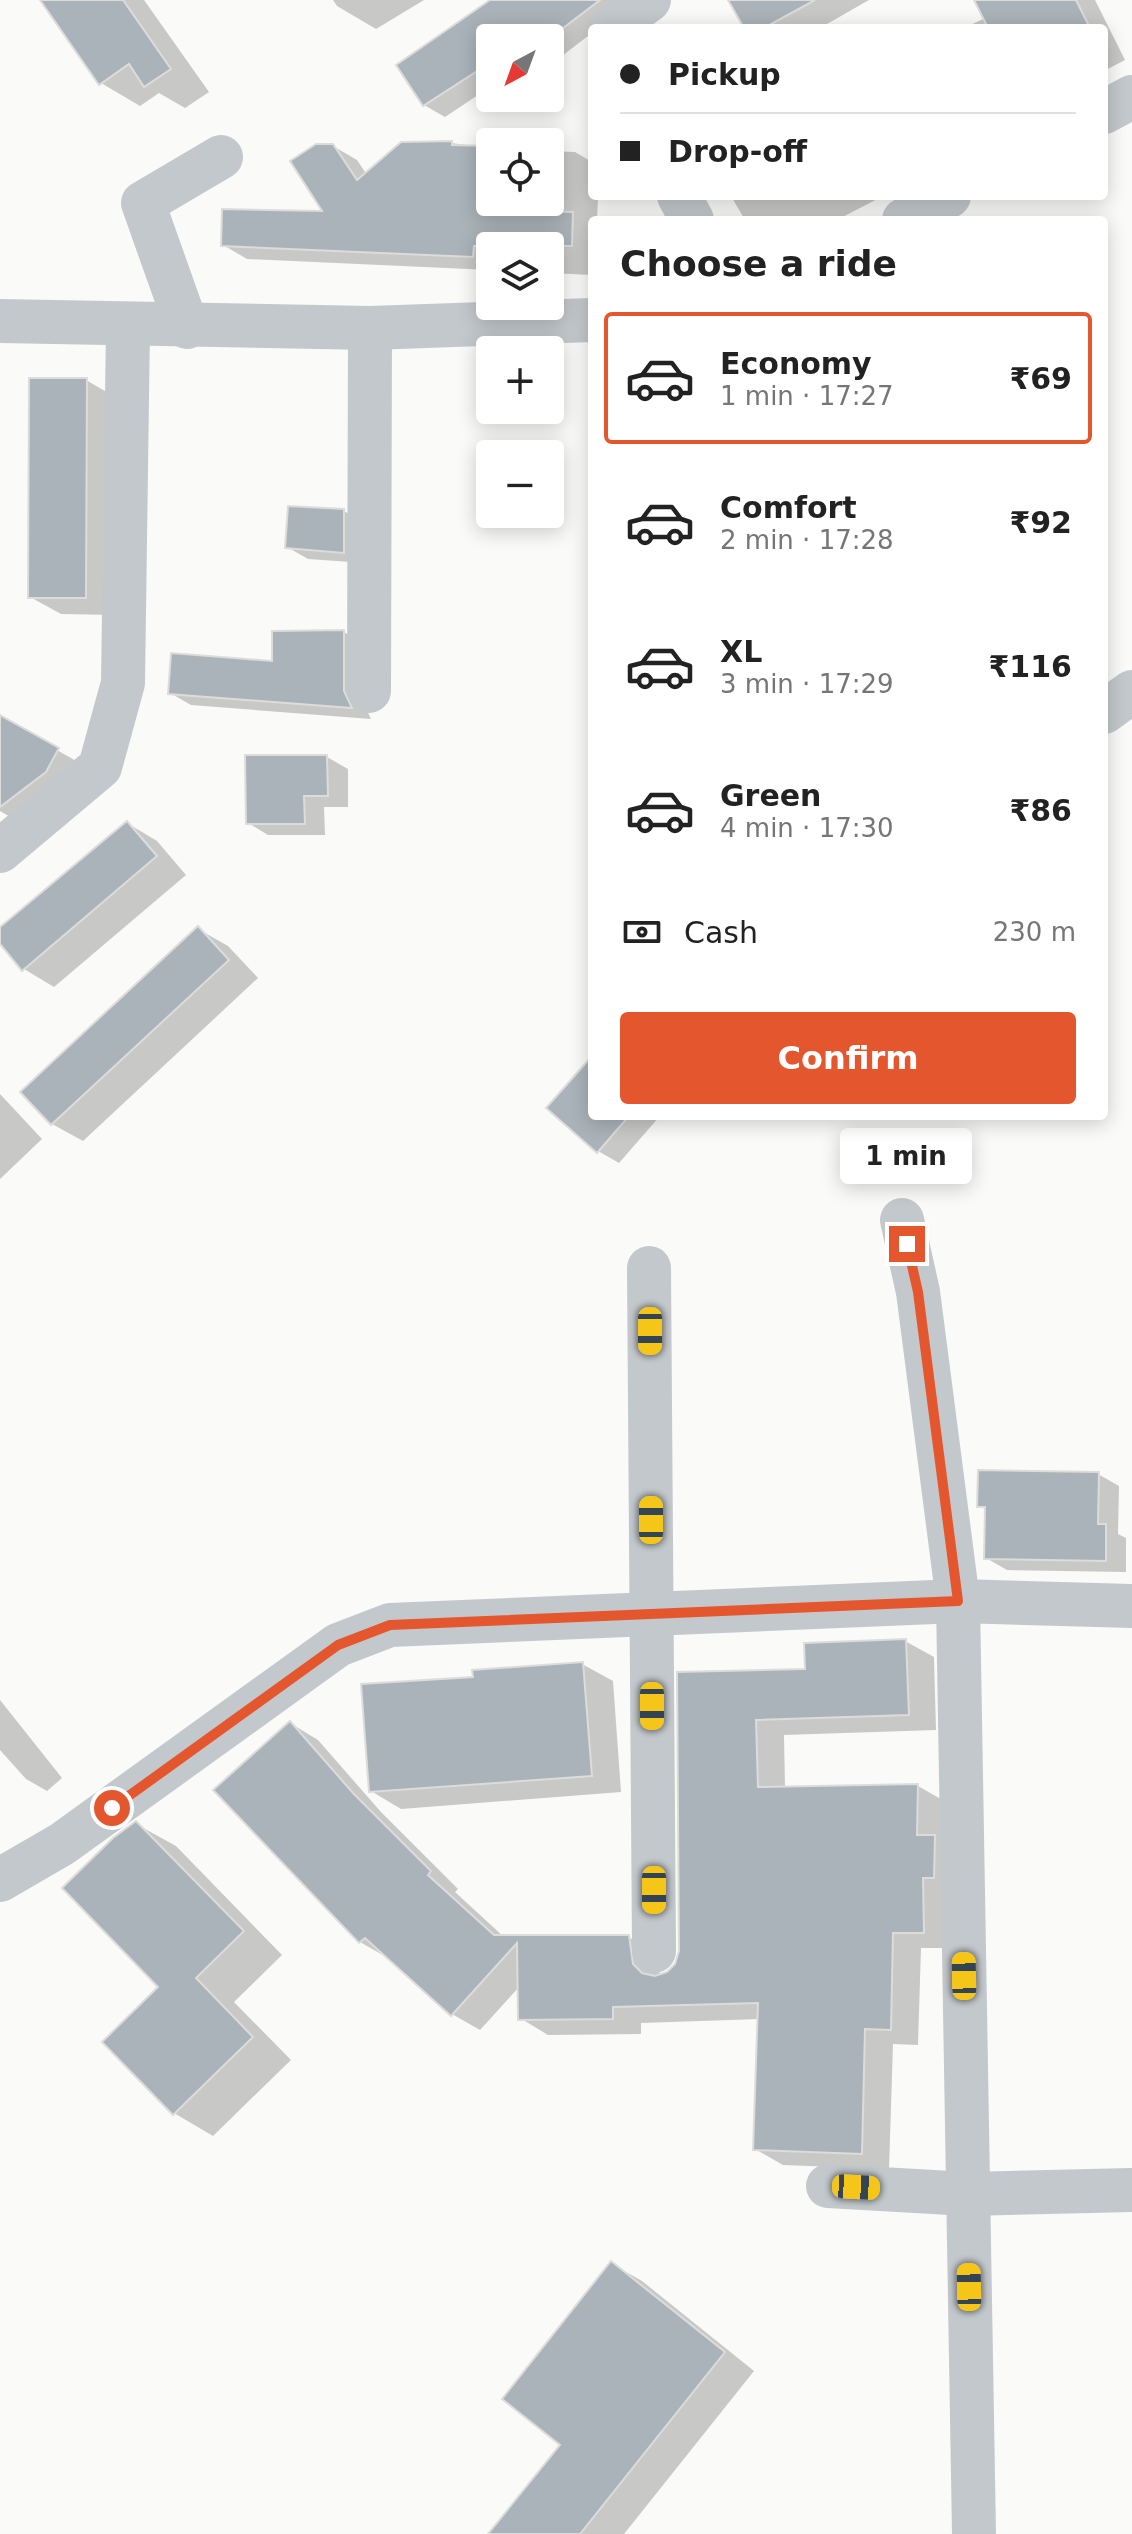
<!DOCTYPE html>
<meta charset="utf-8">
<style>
:root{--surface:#fff;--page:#f6f6f6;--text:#222;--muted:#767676;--line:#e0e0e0;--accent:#e4572e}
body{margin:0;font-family:"DejaVu Sans",sans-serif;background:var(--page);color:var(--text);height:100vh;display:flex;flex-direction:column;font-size:30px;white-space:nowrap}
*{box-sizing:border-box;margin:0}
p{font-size:26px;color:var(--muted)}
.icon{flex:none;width:44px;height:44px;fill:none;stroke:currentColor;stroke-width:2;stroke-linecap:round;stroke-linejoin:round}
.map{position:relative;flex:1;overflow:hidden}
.details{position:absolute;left:588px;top:216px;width:520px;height:904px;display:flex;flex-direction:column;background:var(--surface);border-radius:8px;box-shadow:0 4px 20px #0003}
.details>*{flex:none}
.guide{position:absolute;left:588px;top:24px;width:520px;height:176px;border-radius:8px;box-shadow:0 4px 20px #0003;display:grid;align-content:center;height:176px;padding:0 32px;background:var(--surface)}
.needle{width:52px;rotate:221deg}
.buttons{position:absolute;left:476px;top:24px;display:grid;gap:16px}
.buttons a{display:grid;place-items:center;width:88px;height:88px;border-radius:8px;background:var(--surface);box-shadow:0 4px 20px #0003;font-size:40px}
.end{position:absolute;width:36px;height:36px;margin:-18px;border:10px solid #e4572e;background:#fff;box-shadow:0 0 0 4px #fff}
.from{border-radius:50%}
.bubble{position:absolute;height:56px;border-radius:8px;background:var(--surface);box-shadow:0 4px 20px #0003;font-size:26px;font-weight:800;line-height:56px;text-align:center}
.car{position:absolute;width:24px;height:48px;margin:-24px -12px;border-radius:10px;box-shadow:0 0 6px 2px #0007;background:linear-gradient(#f5c518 24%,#345 0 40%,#f5c518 0 76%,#345 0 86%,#f5c518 0)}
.guide b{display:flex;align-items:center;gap:28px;height:76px;font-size:30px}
.guide b+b{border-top:2px solid var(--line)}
.guide i{width:20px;height:20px;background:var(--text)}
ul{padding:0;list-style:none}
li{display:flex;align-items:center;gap:24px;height:132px;margin:0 16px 12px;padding:0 16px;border:4px solid transparent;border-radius:8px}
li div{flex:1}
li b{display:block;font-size:30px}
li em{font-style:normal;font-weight:800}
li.current{border-color:var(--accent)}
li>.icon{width:72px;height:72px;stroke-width:1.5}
h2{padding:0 32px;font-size:36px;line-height:96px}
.pay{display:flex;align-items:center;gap:20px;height:88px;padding:0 32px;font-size:30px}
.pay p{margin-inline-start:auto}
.action{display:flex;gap:16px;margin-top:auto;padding:16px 32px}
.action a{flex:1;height:92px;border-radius:8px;background:var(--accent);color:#fff;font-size:32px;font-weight:800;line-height:92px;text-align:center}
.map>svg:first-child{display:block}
.shadow{fill:#0003}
.building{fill:#aab3b9;stroke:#dcdcda;stroke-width:2}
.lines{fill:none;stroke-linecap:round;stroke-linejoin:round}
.minor{stroke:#c3c8cc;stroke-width:44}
.route{stroke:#e4572e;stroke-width:10}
</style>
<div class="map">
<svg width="1132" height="2534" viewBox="0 0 1132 2534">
<rect width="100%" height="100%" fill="#fafaf8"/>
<!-- shadow -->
<g class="shadow">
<path d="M42,0h102l65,92 -24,16 -26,-15 -19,13 -39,-23z"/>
<path d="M333,0h91l-48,29 -39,-23z"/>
<path d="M501,0h111l-20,33 -42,32v-27h-60v49l-45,30 -21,-12z"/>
<path d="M730,0h139l-49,28h-74z"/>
<path d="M976,0h119l30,60 -21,11v-43h-140l21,-10z"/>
<path d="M451,143l39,5v54h60v-51l25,1 17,10v34h6l-1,24h-5v55l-42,-2v-27h-60v24l-243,-11 -24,-14 103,-32 7,-67 24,14 10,15z"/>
<path d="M731,196h152l-46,24h-92z"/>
<path d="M86,380l31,18 -1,217 -55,-1 -31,-17z"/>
<path d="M344,511l21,12v40l-57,-4 -21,-12z"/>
<path d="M344,632l20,12v60l7,15 -180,-14 -21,-12 104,-30z"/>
<path d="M0,718l78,44 -61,59 -17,-10z"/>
<path d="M327,757l21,12v38h-24l1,28h-57l-20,-12z"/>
<path d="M127,823l30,18 29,34 -132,112 -30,-18 -24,-28v-11z"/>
<path d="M198,929l30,17 30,32 -175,163 -31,-17z"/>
<path d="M592,1059v57h68l-41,47 -21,-12 -49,-43z"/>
<path d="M0,1094l42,45 -42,40z"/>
<path d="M1098,1474l21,12 -1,48 8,4v34l-119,-2 -21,-12 1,-48 -8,-4z"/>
<path d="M905,1641l29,16 2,73 -152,5 1,53 133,-2 28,16 6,146h-31l-3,97 -25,-1 -4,125 -106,-4 -28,-16 5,-130 -119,4v11l-93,1 -28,-17 -1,-31 -39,43 -28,-16 -64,-56 -28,-16 -144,-151 74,-68 28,17 63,72 77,77 -3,3 49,45h124l29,16 3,23 17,-11 4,-14 -2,-277 128,-3z"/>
<path d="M582,1664l31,17 8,111 -220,17 -30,-18 104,-112z"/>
<path d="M0,1700l62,78 -15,13 -21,-12 -26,-29z"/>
<path d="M136,1824l40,22 106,109 -48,47 57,58 -78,76 -39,-23 -13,-126z"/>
<path d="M612,2264l30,17 112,90 -130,163h-133l72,-90z"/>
</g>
<!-- building -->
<g class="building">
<path d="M40,0h83l48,69 -27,18 -15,-23 -30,21z"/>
<path d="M490,0h110l-50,38h-66l4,26 -65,42 -27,-41z"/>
<path d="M728,0h87l-51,28h-20z"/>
<path d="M974,0h102l14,28h-102z"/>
<path d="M452,141v4l38,1v64l83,2 -1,34h-98l-1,11 -252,-11 1,-37 100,2 -32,-50 26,-17h17l24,36 44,-38z"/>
<path d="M29,378h58l-1,220h-58z"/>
<path d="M288,506l56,3v44l-59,-5z"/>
<path d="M344,630v61l8,17 -184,-14 3,-41 101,8v-30z"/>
<path d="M0,715l59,33 -13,24 -46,35z"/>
<path d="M245,755h82l1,41h-24l1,28h-59z"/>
<path d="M127,821l30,35 -135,115 -22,-27v-17z"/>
<path d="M198,926l31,34 -178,165 -31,-33z"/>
<path d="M592,1056v60h37l-32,37 -51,-45z"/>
<path d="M978,1470l121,2 -1,52h8v37l-122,-2 1,-52h-8z"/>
<path d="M906,1639l3,76 -153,5 2,67 160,-3 -1,51h18l-1,43h-11l1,55h-31l-2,97 -26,-1 -3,125 -109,-4 5,-147 -145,4v12l-95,1 -1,-77 -66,73 -86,-78 -6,5 -146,-153 77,-69 63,72 78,78 -3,4 66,60h135l4,29 9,9 13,3 12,-4 8,-8 4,-13 -2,-279 128,-3 -1,-26z"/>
<path d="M583,1662l9,114 -223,16 -8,-108 112,-7 -1,-7z"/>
<path d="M136,1821l108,110 -48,47 57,59 -80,78 -71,-73 56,-55 -96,-99 51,-50z"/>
<path d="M611,2261l114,91 -145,182h-92l72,-89 -58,-46z"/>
</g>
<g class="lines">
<!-- minor -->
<g class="minor">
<path d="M611,28l38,-28"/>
<path d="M1104,112l28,-15"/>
<path d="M679,196l13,24"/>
<path d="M904,220l45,-24"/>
<path d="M0,321l370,7 222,-8"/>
<path d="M187,327l-44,-124 78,-46"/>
<path d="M369,691l1,-363"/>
<path d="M1104,712l28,-20"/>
<path d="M0,851l100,-84 23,-84 5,-357"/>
<path d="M902,1220l16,72 40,309 16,933"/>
<path d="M649,1268l5,683"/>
<path d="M0,1880l62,-36 276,-199 52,-20 568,-24 174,5"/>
<path d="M828,2186l140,8 164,-4"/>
</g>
</g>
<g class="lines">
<!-- route -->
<path class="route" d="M112,1808l226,-163 52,-20 568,-24 -40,-309 -11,-48"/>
</g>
</svg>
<div class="buttons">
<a><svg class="needle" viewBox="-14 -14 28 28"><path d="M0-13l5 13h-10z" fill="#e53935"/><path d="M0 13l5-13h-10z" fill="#767676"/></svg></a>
<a><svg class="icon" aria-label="locate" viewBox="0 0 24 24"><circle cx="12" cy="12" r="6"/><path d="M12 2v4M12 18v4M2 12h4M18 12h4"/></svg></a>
<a><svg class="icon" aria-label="layers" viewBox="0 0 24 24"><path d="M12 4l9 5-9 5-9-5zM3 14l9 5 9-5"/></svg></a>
<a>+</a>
<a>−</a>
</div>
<i class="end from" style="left:112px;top:1808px"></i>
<i class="end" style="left:907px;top:1244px"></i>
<div class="bubble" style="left:840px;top:1128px;width:132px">1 min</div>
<i class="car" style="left:650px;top:1331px;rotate:180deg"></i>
<i class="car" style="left:651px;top:1520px;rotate:0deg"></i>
<i class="car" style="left:652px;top:1706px;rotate:180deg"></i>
<i class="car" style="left:654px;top:1890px;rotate:180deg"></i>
<i class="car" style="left:964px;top:1976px;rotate:359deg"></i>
<i class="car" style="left:856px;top:2187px;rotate:93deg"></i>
<i class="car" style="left:969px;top:2287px;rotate:359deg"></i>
<div class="guide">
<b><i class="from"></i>Pickup</b>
<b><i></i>Drop-off</b>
</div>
<section class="details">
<h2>Choose a ride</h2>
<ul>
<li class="current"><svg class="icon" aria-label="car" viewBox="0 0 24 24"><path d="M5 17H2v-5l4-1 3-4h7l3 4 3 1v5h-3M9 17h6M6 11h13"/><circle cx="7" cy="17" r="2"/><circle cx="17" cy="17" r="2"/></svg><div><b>Economy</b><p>1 min · 17:27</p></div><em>₹69</em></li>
<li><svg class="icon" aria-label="car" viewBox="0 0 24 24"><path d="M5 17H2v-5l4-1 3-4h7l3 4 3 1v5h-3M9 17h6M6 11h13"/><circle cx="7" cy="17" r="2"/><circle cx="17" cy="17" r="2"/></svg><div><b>Comfort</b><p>2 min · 17:28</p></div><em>₹92</em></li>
<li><svg class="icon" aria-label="car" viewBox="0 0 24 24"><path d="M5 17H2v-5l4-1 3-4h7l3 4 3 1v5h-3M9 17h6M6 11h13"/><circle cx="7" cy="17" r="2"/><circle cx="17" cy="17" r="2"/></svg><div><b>XL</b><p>3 min · 17:29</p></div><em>₹116</em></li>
<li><svg class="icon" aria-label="car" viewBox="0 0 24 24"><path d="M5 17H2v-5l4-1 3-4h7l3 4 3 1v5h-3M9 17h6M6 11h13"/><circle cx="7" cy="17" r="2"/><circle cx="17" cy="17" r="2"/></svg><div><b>Green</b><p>4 min · 17:30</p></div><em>₹86</em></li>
</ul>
<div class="pay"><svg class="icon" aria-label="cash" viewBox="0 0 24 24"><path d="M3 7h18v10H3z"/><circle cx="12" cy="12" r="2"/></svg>Cash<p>230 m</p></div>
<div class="action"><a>Confirm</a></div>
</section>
</div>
